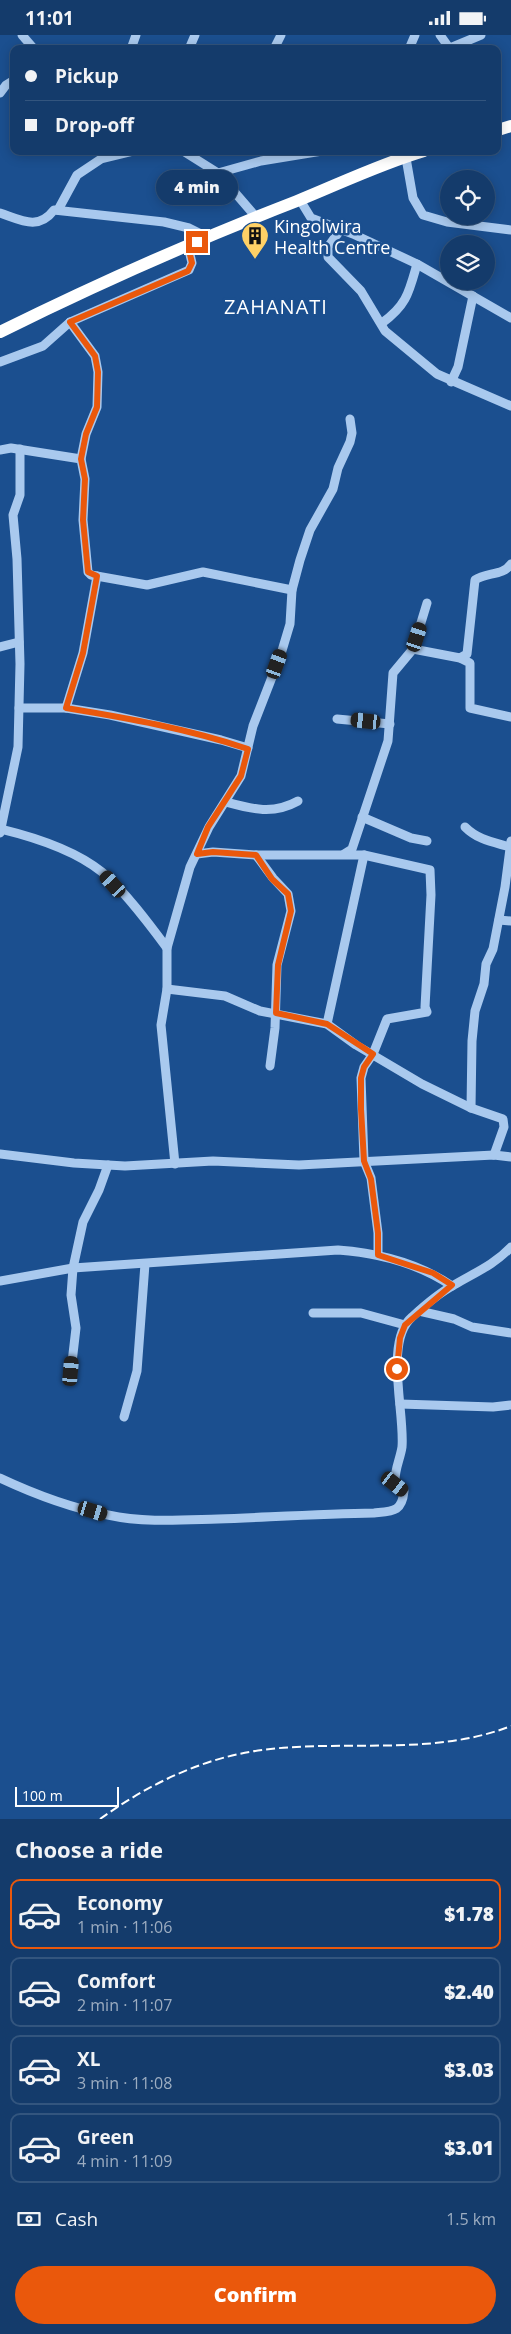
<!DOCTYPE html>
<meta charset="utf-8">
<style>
:root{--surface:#143b6b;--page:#214673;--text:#f1f3f6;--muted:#9dadc1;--line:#33557e;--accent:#ea580c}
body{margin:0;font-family:"Open Sans",sans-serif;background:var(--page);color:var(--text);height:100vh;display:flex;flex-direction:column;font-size:19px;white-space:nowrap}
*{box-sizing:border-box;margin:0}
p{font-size:16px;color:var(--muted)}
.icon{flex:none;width:28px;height:28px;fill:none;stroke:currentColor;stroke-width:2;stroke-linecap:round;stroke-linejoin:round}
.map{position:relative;height:1784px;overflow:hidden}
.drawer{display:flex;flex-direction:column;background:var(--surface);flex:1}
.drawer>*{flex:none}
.top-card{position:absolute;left:10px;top:10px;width:491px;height:110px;border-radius:10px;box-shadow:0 2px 12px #0003,0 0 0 1px var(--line);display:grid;align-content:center;height:110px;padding:0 15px;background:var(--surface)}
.tools{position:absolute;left:440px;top:135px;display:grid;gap:10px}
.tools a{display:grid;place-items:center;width:55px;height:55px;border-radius:50%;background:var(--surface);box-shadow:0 2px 12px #0003,0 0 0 1px var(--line);font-size:25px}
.scale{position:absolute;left:15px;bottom:12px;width:104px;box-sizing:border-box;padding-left:5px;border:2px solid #fff;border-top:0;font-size:14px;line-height:18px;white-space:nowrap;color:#fff;-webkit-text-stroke:4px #1b4f8f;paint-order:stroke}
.end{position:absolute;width:22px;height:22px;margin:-11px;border:6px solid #ea580c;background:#fff;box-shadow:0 0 0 2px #fff}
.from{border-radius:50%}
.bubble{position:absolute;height:35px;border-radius:18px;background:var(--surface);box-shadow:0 2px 12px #0003,0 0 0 1px var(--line);font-size:16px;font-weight:800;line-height:35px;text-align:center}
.car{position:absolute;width:15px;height:30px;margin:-15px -8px;border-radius:6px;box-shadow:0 0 4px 1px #0007;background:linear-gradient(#222 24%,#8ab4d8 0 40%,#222 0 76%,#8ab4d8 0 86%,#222 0)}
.top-card b{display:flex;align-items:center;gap:18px;height:48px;font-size:19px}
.top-card b+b{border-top:1px solid var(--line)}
.top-card i{width:12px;height:12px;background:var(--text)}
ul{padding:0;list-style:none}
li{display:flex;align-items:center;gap:15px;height:70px;margin:0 10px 8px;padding:0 5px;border:2px solid var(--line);border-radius:10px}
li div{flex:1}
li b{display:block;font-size:19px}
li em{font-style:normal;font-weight:800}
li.current{border-color:var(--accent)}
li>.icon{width:45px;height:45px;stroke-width:1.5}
h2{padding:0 15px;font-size:22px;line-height:60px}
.pay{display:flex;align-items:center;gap:12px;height:55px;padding:0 15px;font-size:19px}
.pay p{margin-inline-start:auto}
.action{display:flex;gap:10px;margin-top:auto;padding:10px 15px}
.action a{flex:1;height:58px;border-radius:30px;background:var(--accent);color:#fff;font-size:20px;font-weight:800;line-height:58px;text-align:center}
.status{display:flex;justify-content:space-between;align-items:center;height:35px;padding:0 25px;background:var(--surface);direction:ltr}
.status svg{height:14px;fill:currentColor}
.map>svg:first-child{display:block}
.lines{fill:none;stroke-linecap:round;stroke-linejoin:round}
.minor{stroke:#a9c9ee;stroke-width:9}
.highway{stroke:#fff;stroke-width:12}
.rail{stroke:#fff;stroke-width:2;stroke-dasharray:9 4;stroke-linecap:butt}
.route{stroke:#ea580c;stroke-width:6}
.labels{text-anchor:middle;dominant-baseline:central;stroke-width:5;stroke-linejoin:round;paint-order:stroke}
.poi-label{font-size:18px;fill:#fff;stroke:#1b4f8f;text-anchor:start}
.quarter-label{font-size:20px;letter-spacing:1px;fill:#fff;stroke:#1b4f8f}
</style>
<div class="status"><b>11:01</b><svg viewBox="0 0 49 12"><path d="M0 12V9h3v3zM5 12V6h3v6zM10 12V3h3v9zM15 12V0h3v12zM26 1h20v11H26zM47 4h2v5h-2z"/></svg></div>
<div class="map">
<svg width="511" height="1784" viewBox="0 0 511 1784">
<rect width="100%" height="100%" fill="#1b4f8f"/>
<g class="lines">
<!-- minor -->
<g class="minor">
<path d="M22,0l12,14"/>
<path d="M440,0l10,14"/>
<path d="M450,13l31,-13"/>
<path d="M131,14l5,-14"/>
<path d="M189,14l6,-14"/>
<path d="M274,14l7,-14"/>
<path d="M409,14l6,-14"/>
<path d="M0,58l6,-8 8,-5"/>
<path d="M183,116l35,22 38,44"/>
<path d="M406,123l7,40 10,17 24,7 64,8"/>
<path d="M218,138l43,-12 61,-10"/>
<path d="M300,165l11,18 42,16 64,30 94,54"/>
<path d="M58,175l19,-35 24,-16 33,-8"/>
<path d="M0,178c21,7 38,18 54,-3l110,12 25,6 18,9"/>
<path d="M341,194l-13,18v10l33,34 24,40 52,43 74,32"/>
<path d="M70,287l25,34 3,16 -1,35 -11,27 -5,25 4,20 -2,41 5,52 3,3 56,10 56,-13 89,18"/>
<path d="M382,288c25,-18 27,-31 35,-59"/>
<path d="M0,327l43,-16 27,-24 119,-52 3,-7 -4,-17"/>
<path d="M451,347l7,-15 15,-71"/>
<path d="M0,415l11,-2 70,11"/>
<path d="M0,612l19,-5"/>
<path d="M413,614l47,9 10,5v45l41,9"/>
<path d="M460,623l7,-4 8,-74c11,-8 28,-4 36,-16"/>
<path d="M19,673h47l44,7 111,25 27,8"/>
<path d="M66,673l17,-55 14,-77"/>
<path d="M337,684l53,5"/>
<path d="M226,767c26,7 47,13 72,-1"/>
<path d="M362,782l49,21 16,3"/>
<path d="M465,792c13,13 28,15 45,20"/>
<path d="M1,794c33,8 74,21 101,43 22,18 48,53 65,76"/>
<path d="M0,798l18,-86 2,-83 -3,-105 -4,-44 7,-20v-46"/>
<path d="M197,819l16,-2 43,3h108l66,15 1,25 -6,112 2,5 -40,7 -14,35 -9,13 -3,11 3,83 7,17 7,55v22"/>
<path d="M344,819l8,-5 36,-108 5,-68 20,-24 14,-46"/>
<path d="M256,820l17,23 15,16 3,17 -14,54 -2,63 -5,38"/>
<path d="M499,885l12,1"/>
<path d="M167,954l58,7 35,15 67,13 29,21 66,39 49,24 32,11 1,8 -10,28"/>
<path d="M327,989l37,-169"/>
<path d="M471,1073l1,-67 3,-30 9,-27 2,-20 7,-15 12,-62 6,-46"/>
<path d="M0,1119l74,9 51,3 88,-5 86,4 195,-10 17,2"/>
<path d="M175,1129l-14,-139 6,-36v-41l23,-81 19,-40 32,-51 12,-50 28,-72 9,-30 2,-34 8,-30 10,-30 23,-41 5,-21 12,-26 2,-9 -2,-14"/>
<path d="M0,1246l73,-13 265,-18c41,3 80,13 114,36"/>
<path d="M419,1276l35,8 18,8 39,6"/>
<path d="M313,1278h48l44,12"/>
<path d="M71,1336l5,-43 -5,-33 2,-27 10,-46 16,-32 9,-25"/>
<path d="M400,1369l93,3 18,-2"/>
<path d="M124,1382l13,-46 8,-107"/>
<path d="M0,1443c34,16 72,30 108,37 36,8 74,5 110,4 52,-2 104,-5 156,-6 19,-2 28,-1 30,-22l-9,-7c-1,-14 5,-24 7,-37 3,-34 -18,-106 10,-130 12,-11 27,-24 42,-32 20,-12 40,-20 57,-38"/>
</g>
<!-- highway -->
<g class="highway">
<path d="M498,95l13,-4"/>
<path d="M0,297c97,-48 196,-92 297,-131 42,-17 83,-37 127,-50"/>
</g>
<!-- rail -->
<path class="rail" d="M100,1784c49,-35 102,-61 162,-69 83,-11 169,7 249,-24"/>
</g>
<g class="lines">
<!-- route -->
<path class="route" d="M197,207l-9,4 4,17 -4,8 -118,51 25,34 3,16 -1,35 -11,27 -5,25 4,20 -2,41 5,52 9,4 -14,77 -17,55c61,10 123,21 182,41l-7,27 -33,51 -11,27 16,-2 43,3 16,24 16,15 3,17 -13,54 -2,48 51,11 46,30 -9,13 -3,11v31l3,52 7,18 7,54v22l55,18 19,12 -47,40 -5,13 -3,31"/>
</g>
<!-- icons -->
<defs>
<symbol id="building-pin" viewBox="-11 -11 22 30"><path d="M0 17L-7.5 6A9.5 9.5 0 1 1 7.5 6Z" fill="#ffd166" stroke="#1b4f8f"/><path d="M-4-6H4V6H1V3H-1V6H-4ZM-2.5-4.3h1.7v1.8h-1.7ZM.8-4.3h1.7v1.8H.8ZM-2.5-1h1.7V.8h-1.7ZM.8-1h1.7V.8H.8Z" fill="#111"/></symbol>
</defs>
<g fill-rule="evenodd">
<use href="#building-pin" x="239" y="185" width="32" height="43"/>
</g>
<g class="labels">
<!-- poi labels -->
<g class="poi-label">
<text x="274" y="191">Kingolwira<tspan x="274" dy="21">Health Centre</tspan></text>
</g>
<!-- quarter labels -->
<g class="quarter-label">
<text x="276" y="271">ZAHANATI</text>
</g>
</g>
</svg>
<div class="tools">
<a><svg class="icon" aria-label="locate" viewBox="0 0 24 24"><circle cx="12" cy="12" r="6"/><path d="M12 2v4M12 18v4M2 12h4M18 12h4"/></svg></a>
<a><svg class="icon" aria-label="layers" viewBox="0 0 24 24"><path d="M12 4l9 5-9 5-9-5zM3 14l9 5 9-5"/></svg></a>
</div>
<div class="scale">100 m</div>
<i class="end from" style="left:397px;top:1334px"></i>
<i class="end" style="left:197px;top:207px"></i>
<div class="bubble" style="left:156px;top:135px;width:82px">4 min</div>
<i class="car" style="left:417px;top:602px;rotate:18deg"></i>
<i class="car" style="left:277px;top:629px;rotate:20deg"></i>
<i class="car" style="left:366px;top:686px;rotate:276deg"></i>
<i class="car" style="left:113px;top:849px;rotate:318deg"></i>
<i class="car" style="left:71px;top:1336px;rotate:5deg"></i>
<i class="car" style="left:395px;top:1449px;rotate:128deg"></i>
<i class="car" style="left:93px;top:1476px;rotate:107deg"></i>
<div class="top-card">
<b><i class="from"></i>Pickup</b>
<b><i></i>Drop-off</b>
</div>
</div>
<section class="drawer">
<h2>Choose a ride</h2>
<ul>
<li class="current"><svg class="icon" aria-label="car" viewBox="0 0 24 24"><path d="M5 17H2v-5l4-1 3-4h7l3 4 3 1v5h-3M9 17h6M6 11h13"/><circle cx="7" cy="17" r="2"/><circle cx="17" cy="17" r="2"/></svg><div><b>Economy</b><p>1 min · 11:06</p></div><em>$1.78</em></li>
<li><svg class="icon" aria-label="car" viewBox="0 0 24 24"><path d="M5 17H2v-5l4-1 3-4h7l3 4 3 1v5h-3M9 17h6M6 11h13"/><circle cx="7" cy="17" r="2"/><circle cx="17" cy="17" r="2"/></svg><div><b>Comfort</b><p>2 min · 11:07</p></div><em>$2.40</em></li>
<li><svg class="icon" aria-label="car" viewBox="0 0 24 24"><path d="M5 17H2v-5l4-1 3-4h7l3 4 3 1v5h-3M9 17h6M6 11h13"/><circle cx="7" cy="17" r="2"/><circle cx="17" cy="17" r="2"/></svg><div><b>XL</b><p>3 min · 11:08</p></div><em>$3.03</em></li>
<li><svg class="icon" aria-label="car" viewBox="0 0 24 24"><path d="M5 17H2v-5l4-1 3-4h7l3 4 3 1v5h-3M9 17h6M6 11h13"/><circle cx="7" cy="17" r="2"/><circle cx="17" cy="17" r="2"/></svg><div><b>Green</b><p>4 min · 11:09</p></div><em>$3.01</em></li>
</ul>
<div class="pay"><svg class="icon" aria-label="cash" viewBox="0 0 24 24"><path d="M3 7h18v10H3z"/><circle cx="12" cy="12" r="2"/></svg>Cash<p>1.5 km</p></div>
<div class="action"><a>Confirm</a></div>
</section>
